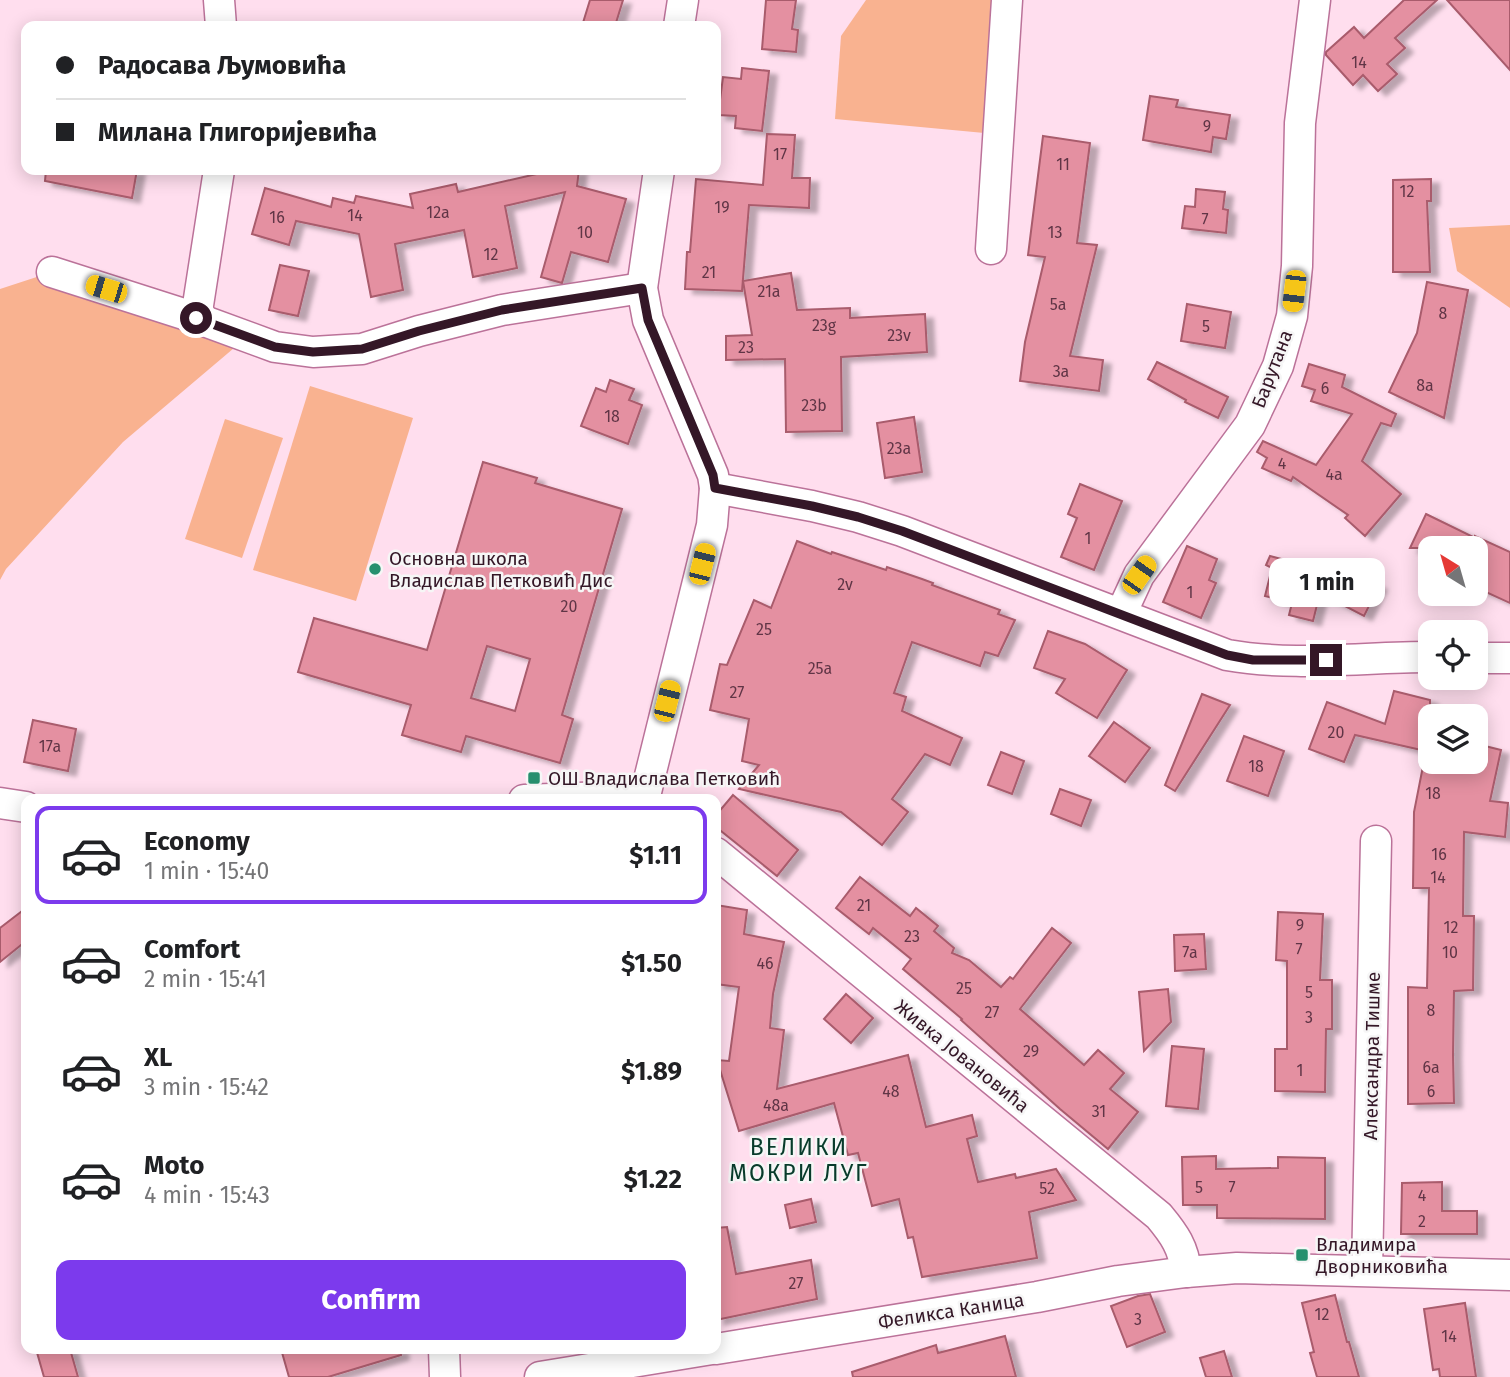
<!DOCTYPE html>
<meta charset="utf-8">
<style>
:root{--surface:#fff;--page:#f2f2f2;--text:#202124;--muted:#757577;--line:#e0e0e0;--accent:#7c3aed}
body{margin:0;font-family:"Fira Sans",sans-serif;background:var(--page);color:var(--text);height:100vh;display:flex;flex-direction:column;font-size:26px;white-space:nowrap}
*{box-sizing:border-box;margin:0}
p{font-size:23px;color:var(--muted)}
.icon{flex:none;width:38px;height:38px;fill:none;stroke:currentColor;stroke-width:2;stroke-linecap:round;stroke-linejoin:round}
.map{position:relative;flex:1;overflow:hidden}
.panel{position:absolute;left:21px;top:794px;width:700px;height:560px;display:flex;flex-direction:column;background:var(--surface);border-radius:14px;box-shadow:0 4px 18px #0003}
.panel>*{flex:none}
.top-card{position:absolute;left:21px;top:21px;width:700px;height:154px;border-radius:14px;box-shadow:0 4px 18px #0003;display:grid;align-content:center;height:154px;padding:0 35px;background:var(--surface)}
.needle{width:46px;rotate:323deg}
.buttons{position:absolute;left:1418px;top:536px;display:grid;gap:14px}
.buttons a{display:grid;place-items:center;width:70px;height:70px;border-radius:14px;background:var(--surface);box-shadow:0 4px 18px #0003;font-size:35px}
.end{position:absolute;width:32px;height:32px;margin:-16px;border:9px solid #341727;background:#fff;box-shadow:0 0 0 4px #fff}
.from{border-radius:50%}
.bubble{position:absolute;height:49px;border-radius:14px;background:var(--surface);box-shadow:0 4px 18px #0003;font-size:23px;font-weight:700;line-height:49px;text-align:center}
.car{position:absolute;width:21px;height:42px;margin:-21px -10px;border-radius:9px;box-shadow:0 0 5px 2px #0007;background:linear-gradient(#f5c518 24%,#345 0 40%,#f5c518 0 76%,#345 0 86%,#f5c518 0)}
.top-card b{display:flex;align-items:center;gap:24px;height:66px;font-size:26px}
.top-card b+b{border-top:2px solid var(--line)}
.top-card i{width:18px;height:18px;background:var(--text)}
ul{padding:12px 0 0;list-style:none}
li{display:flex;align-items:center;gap:21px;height:98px;margin:0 14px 10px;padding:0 21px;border:4px solid transparent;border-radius:14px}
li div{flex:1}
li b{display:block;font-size:26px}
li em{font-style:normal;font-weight:700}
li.current{border-color:var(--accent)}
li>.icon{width:63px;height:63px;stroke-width:1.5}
.primary-button{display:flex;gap:14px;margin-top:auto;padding:14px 35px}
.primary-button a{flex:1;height:80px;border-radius:14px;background:var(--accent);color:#fff;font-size:28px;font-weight:700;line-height:80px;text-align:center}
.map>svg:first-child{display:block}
.green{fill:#f9b290}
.building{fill:#e490a1;stroke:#a95b6c;stroke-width:2;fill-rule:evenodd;filter:url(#shadow)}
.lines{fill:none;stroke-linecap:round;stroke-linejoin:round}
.street-casing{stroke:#bb7299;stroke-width:33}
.street{stroke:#fff;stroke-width:30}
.route{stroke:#341727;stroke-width:9}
.poi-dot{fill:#26906e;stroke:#f6f6f6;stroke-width:2.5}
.labels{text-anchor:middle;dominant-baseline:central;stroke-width:5;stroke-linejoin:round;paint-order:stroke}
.number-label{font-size:16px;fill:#603546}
.street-label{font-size:19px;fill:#341727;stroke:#f6f6f6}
.poi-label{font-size:19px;fill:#341727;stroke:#f6f6f6;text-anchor:start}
.quarter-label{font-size:23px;letter-spacing:2px;fill:#083b2b;stroke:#f6f6f6}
</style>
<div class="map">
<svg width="1510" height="1377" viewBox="0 0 1510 1377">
<defs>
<filter id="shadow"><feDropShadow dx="8" dy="4.5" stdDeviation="2" flood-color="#0004"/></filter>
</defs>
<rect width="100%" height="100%" fill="#ffdeee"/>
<!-- green -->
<g class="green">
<path d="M866,0h144l-15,134 -160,-15 6,-83z"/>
<path d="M1510,225v83l-53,-37 -8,-43z"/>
<path d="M52,272l195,65 -124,105 -117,127 -6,11v-291z"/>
<path d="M310,386l103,32 -57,183 -103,-31z"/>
<path d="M225,419l58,19 -41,120 -57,-19z"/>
</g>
<!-- building -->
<g class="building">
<path d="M590,0h33l-8,26h-33z"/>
<path d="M766,0h30l-4,29 6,1 -2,22 -34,-3z"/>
<path d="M1404,0h33l-42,38 10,10 -18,16 10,10 -19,17 -15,-16 -10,10 -27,-30v-3l28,-25 10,11z"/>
<path d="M1447,0h63v70z"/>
<path d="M742,68l27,3 -7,60 -27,-3 1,-12 -18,-1 5,-38 18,2z"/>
<path d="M1150,96l28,4 -2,7 54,8 -4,24 -13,-2 -2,15 -68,-12z"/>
<path d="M767,134l28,1 -3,43h18l-1,30 -60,-3 -7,86 -57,-2 2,-37h3l6,-73 67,6z"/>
<path d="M1043,136l47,7 -13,100 20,2 -27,111 33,4 -4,31 -79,-10 5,-39 20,-85 -17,-2z"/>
<path d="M46,170h91l-5,28 -87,-17z"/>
<path d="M554,170h25l-2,16 49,13 -18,63 -37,-10 -9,31 -21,-6 24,-85 -60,14 12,62 -44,9 -9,-47 -69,14 8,46 -32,7 -12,-63 -63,-13 -7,24 -37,-11 13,-46 66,19 2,-9 21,5 2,-7 57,12 -3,-14 46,-10 2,8z"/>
<path d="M1431,179v22h-4l3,71h-37v-92z"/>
<path d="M1196,189l29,3 -2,17 5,1 -2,23 -44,-5 3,-22 10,1z"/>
<path d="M280,265l29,6 -11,45 -29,-6z"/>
<path d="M791,273l6,37 53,-2v10l75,-4 2,38 -86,5 1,74 -56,1 -1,-73 -59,1v-24l26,-1 -9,-54z"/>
<path d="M1427,282l41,8 -24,128 -55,-26 28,-59z"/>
<path d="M1187,304l44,8 -6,36 -44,-7z"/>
<path d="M1157,362l71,35 -10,21 -33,-16 1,-2 -38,-21z"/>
<path d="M1309,364l36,11 -3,12 54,27 -5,12 -10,-3 -19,38 39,33 -36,42 -20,-18 3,-3 -55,-38 -2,4 -29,-13 5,-10 -10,-6 6,-11 53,24 36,-51 -41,-13 4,-11 -13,-4z"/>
<path d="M610,380l24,9 -5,11 13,5 -14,39 -47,-18 15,-38 10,4z"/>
<path d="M914,417l8,55 -37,6 -8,-55z"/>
<path d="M483,462l54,16 -2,5 87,26 -60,206 11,4 -13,44 -94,-27 -5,16 -59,-17 9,-30 -113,-33 16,-54 113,32zM487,646l43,13 -15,52 -44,-13z"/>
<path d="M1080,484l42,17 -28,69 -33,-13 16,-39 -9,-4z"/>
<path d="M1426,514l49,24v-2l35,16v51l-35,-16v-39h-65z"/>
<path d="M797,541l34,13 1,-2 54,18 1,-3 35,12 11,4 -1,2 68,25 -2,4 17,6 -17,36 -13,-4 -5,14 -68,-24 -18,51 12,4 -4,14 60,27 -12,27 -25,-11 -33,45 16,13 -26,33 -41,-33 -102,-23 20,-24 -17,-4 7,-42 -39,-9 10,-46 7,1 27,-65 17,8z"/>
<path d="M1187,546l30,13 -8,21 7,3 -15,35 -38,-16z"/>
<path d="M1270,556l76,20 3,-5 30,15 -15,30 -44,-23 -7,28 -24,-6 3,-12 -27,-7 7,-28 -6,-3z"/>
<path d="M1048,631l37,13 42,26 -30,48 -41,-25 9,-14 -31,-11z"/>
<path d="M1394,691l36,9v52l-75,-17 -11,27 -35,-13 18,-47 58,22z"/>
<path d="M1202,694l28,11 -55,86 -10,-6z"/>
<path d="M33,720l43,9 -8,42 -44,-9z"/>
<path d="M1114,722l36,26 -25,34 -36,-26z"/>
<path d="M1244,736l40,15 -16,45 -41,-15z"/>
<path d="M1477,744l24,6 -11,51 18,2 -3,34 -41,-5 -1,84h11l-1,74 -19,1 -1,64 1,48 -46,1v-117l19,1 2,-100h-16l1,-76 10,-51h51z"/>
<path d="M1001,752l23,9 -12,33 -24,-9z"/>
<path d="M1060,789l31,11 -10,26 -30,-12z"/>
<path d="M733,795l65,55 -21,26 -61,-49v-12z"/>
<path d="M860,877l50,39 6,-8 22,18 -4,5 20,17 -2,5 17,7 32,27 9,-10 3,2 39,-51 19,15 -51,66 64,56 14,-15 26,23 -14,16 28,23 -30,37 -48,-40 -99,-89 1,-1 -59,-50 8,-10 -38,-31 -4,6 -33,-26z"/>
<path d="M716,905l31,5 -3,24 40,8 -11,52 -3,34 14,2 -7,59 131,-34 18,72 46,-12 5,21 -10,3 11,43 37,-8 1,4 40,-9 20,31 -47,12 8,46 -115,19 -9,-40 -5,1 -9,-39 -27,7 -14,-53 -10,2 -14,-52 -95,28 -22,-71 12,1 10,-74 -23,-3z"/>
<path d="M26,908v33l-26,21v-34z"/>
<path d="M1278,912l45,2 -3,66h12v49h-6l-1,63 -50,-1v-42h12v-88l-11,-1z"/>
<path d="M1204,934l2,35 -31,2 -1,-36z"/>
<path d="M1168,989l3,33 -27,29 -5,-59z"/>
<path d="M846,994l27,24 -22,25 -27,-24z"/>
<path d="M1172,1046l32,3 -6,60 -32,-3z"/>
<path d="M1216,1156v13l62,-1v-11l47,1v61l-108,-1v-13h-34l-1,-48z"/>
<path d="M1442,1182v29h35v23h-76l1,-51z"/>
<path d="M811,1199l5,23 -26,6 -5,-23z"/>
<path d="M727,1227l9,47 75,-14 6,39 -101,21v-92z"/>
<path d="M1150,1294l15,38 -38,15 -16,-41 27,-10z"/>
<path d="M1335,1295l12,47h2l10,35h-42l-7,-24 4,-1 -12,-49z"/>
<path d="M1465,1303l11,74h-36l-1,-8 -6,1 -9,-61z"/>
<path d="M1005,1336l11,41h-163l-1,-5 84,-27 2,8z"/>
<path d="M36,1349h34l8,28h-34z"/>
<path d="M281,1349h119l1,6 -73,22h-39z"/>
<path d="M1224,1351l8,26h-26l-6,-19z"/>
</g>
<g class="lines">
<defs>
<g id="street">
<path d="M219,0l2,26"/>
<path d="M679,26l4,-26"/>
<path d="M991,249l16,-249"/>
<path d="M52,272l144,46 79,29 38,5 49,-3 57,-18 83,-21 140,-22"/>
<path d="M196,318l23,-148"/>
<path d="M715,488l97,18 46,11 44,14 325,124c67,12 135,2 203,2"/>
<path d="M1121,614l18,-39 111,-150 28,-59 14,-50 5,-50 3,-143 15,-123"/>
<path d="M1475,658h35"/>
<path d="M524,800l81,-3 29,3"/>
<path d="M644,800l68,-275 3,-37 -2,-13 -65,-155 -6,-32 17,-118"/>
<path d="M0,803l26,4"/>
<path d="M716,853l443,363c15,18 25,32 27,56"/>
<path d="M1367,1270l9,-429"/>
<path d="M444,1349l1,28"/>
<path d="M716,1349l321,-52 81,-16 68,-9 51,-4 273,7"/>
<path d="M540,1377l172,-28"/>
</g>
</defs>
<!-- street casing -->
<use href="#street" class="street-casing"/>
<!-- street -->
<use href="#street" class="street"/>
</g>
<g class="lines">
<!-- route -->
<path class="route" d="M196,318l79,29 38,5 49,-3 57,-18 83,-21 140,-22 6,32 65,155 2,13 97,18 46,11 44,14 325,124 26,5h73"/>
</g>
<!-- markers -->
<g class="poi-dot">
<circle cx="375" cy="569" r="7"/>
<rect x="527" y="771" width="14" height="14" rx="3.5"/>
<rect x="1295" y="1248" width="14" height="14" rx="3.5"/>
</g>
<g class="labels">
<!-- number labels -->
<g class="number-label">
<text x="1359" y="62">14</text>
<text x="1207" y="126">9</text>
<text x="780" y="154">17</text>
<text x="1063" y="164">11</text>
<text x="1407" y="191">12</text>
<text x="722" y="207">19</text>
<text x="438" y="212">12a</text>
<text x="355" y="215">14</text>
<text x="277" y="217">16</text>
<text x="1205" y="219">7</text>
<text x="585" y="232">10</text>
<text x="1055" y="232">13</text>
<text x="491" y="254">12</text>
<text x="709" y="272">21</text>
<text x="769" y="291">21a</text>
<text x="1058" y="304">5a</text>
<text x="1443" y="313">8</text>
<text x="824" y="325">23g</text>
<text x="1206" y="326">5</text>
<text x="899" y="335">23v</text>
<text x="746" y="347">23</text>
<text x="1061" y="371">3a</text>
<text x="1425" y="385">8a</text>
<text x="1325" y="388">6</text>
<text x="814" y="405">23b</text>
<text x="612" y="416">18</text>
<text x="899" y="448">23a</text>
<text x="1282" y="463">4</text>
<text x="1334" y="474">4a</text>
<text x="1088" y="538">1</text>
<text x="845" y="584">2v</text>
<text x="1190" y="592">1</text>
<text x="569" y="606">20</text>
<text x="764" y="629">25</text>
<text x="820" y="668">25a</text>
<text x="737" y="692">27</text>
<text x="1336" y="732">20</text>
<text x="50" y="746">17a</text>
<text x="1256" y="766">18</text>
<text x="1433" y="793">18</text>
<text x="1439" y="854">16</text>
<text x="1438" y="877">14</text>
<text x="864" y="905">21</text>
<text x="1300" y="925">9</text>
<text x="1451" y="927">12</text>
<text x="912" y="936">23</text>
<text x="1299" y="949">7</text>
<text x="1190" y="952">7a</text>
<text x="1450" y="952">10</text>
<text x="765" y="963">46</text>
<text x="964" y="988">25</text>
<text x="1309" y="992">5</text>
<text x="1431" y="1010">8</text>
<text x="992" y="1012">27</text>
<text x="1309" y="1017">3</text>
<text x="1031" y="1051">29</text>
<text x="1431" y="1067">6a</text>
<text x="1300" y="1070">1</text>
<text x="891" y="1091">48</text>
<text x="1431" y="1091">6</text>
<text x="776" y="1105">48a</text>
<text x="1099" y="1111">31</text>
<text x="1199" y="1187">5</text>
<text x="1232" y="1187">7</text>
<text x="1047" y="1188">52</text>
<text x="1422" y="1195">4</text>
<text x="1422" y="1221">2</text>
<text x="796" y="1283">27</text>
<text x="1322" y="1314">12</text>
<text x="1138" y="1319">3</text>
<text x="1449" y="1336">14</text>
</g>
<!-- street labels -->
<g class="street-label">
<text transform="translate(1272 369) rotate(-69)">Барутана</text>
<text transform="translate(962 1056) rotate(39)">Живка Јовановића</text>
<text transform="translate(1372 1056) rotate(-89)">Александра Тишме</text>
<text transform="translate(951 1311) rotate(-9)">Феликса Каница</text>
</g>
<!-- poi labels -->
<g class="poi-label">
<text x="389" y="558">Основна школа<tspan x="389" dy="22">Владислав Петковић Дис</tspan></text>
<text x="548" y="778">ОШ Владислава Петковић</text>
<text x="1316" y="1244">Владимира<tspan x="1316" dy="22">Дворниковића</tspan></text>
</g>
<!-- quarter labels -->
<g class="quarter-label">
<text x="799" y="1147">ВЕЛИКИ<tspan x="799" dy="26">МОКРИ ЛУГ</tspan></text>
</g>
</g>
</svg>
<div class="buttons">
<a><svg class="needle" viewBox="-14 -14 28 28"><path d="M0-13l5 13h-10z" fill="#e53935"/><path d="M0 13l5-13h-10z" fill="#757577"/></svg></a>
<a><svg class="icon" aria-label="locate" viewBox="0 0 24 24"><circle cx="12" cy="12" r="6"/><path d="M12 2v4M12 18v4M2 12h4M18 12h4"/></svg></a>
<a><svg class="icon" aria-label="layers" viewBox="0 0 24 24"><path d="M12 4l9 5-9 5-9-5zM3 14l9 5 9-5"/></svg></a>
</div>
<i class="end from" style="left:196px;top:318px"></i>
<i class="end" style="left:1326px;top:660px"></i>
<div class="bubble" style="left:1269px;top:558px;width:116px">1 min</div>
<i class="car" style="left:106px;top:289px;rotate:287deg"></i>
<i class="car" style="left:1294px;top:291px;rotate:187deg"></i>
<i class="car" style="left:702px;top:564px;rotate:14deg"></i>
<i class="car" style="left:1139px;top:575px;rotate:35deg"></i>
<i class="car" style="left:667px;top:701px;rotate:14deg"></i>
<div class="top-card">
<b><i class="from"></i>Радосава Љумовића</b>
<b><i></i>Милана Глигоријевића</b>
</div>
<section class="panel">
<ul>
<li class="current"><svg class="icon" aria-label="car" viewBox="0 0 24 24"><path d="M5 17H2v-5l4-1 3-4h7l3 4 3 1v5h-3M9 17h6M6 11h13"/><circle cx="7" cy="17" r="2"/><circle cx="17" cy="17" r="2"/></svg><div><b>Economy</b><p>1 min · 15:40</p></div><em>$1.11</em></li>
<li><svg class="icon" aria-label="car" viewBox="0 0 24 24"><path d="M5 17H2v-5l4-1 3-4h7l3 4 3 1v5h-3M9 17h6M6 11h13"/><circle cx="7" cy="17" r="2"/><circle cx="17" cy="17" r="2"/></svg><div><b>Comfort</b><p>2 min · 15:41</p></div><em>$1.50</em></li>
<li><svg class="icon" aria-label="car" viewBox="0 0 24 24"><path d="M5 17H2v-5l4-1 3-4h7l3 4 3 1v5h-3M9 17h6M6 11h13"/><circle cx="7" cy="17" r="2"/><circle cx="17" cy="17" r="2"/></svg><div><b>XL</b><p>3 min · 15:42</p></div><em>$1.89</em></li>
<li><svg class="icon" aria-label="car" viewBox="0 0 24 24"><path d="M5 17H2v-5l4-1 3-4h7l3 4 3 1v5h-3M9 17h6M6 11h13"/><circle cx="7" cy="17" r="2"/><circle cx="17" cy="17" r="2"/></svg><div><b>Moto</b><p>4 min · 15:43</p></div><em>$1.22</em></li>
</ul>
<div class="primary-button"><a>Confirm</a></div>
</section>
</div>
